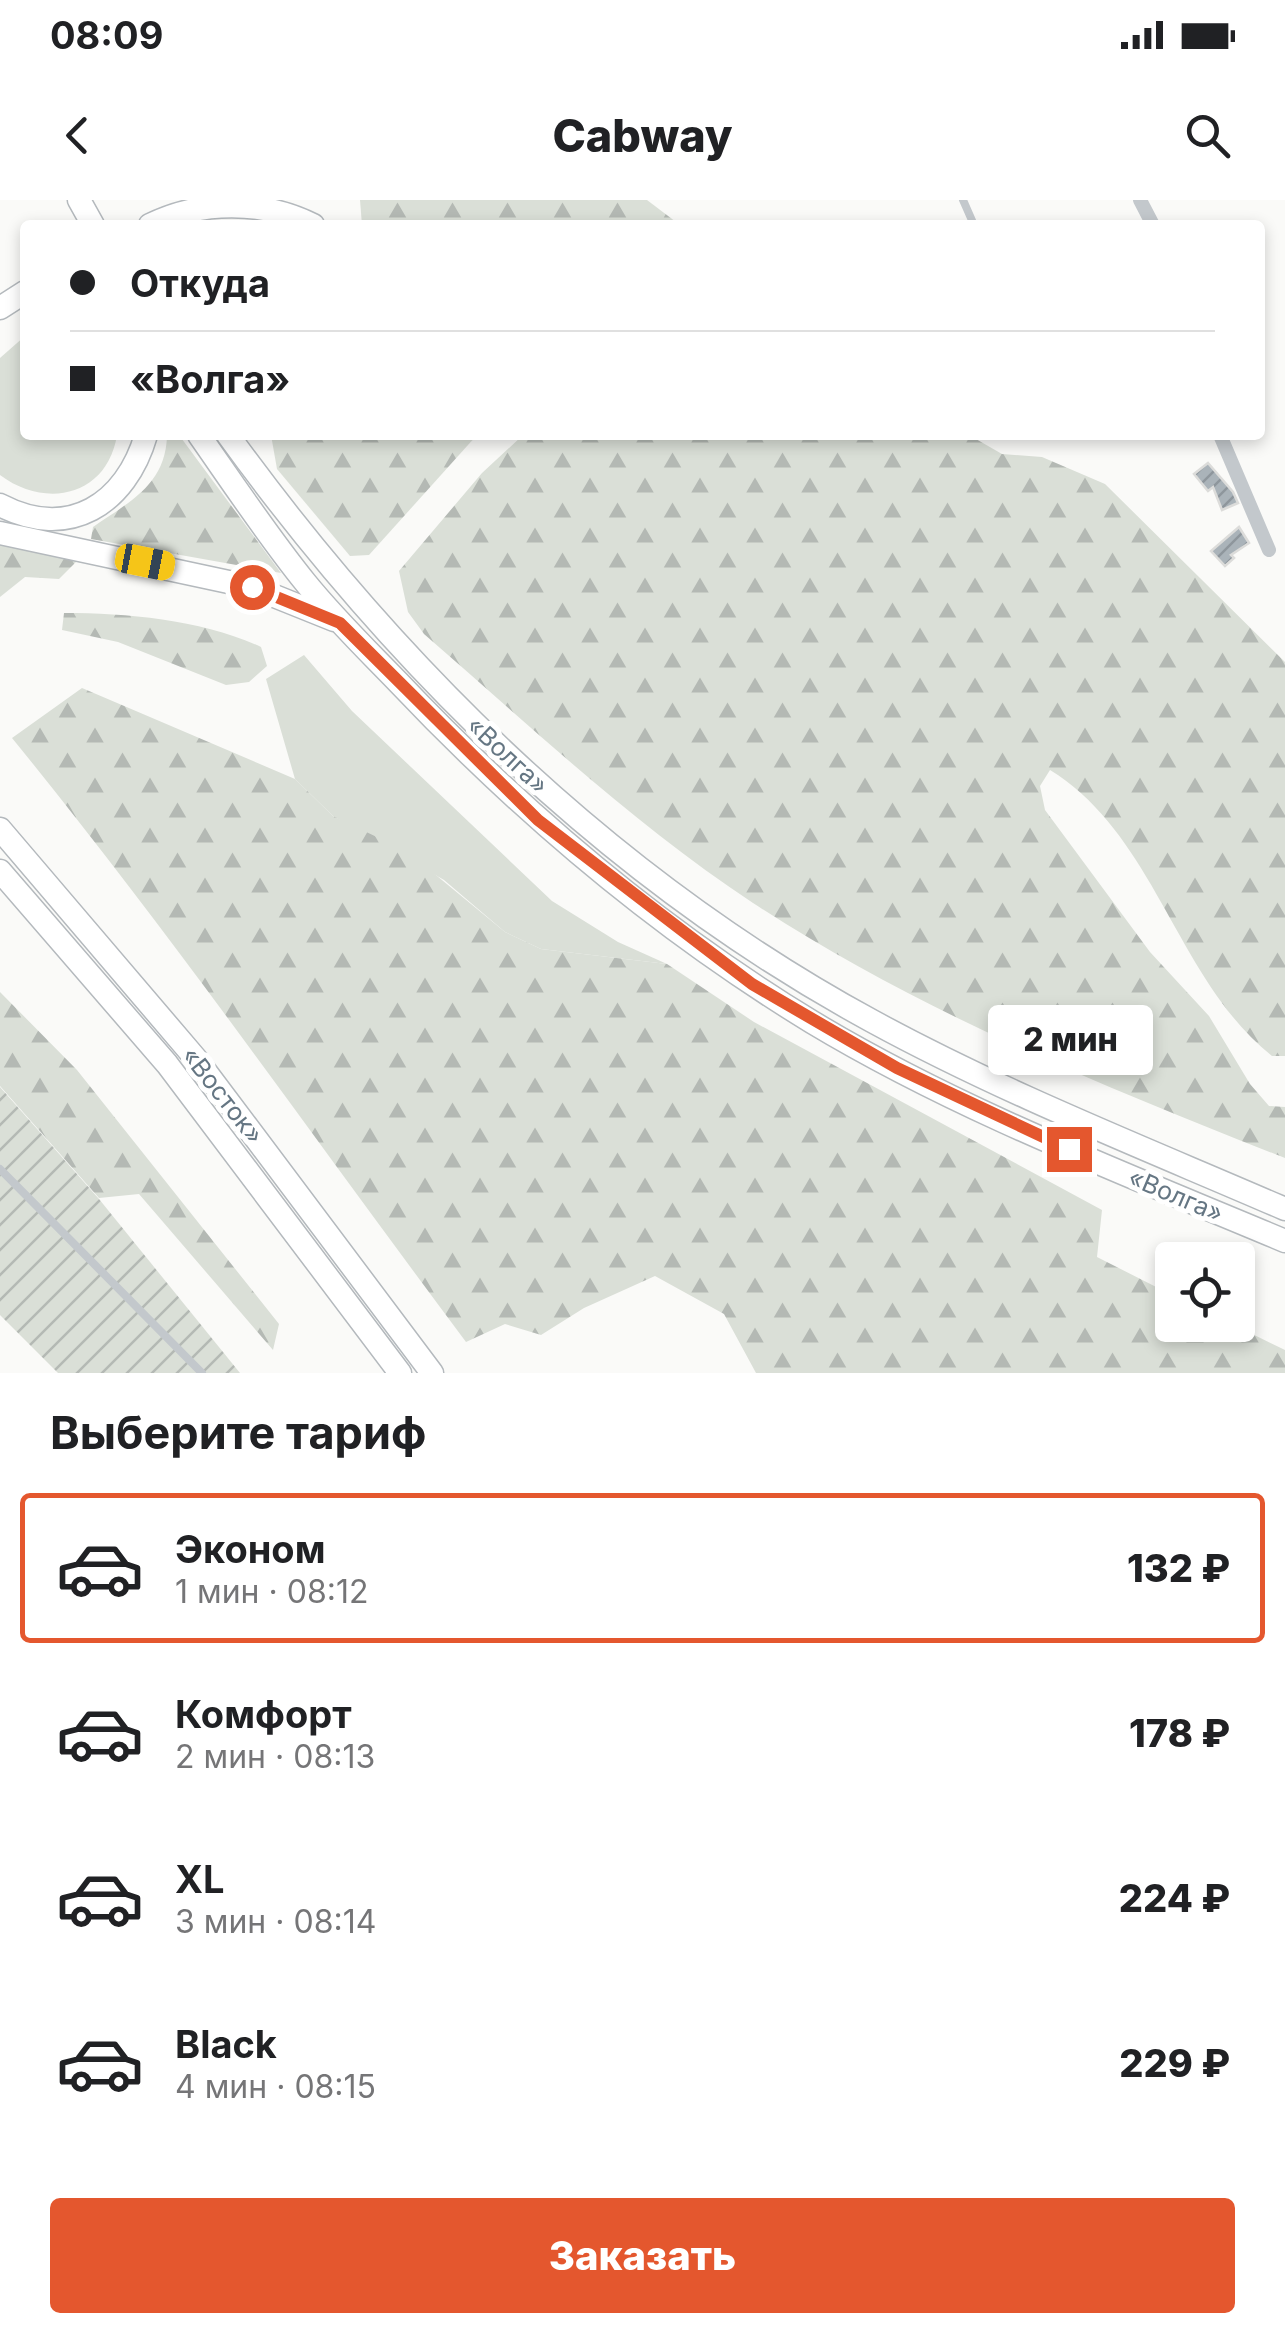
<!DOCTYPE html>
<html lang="ru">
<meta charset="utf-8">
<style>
:root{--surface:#fff;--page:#f2f2f2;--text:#202124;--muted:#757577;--line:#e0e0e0;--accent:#e4572e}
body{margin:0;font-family:Inter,sans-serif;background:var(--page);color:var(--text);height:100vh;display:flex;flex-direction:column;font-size:38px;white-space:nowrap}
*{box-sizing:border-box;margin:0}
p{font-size:32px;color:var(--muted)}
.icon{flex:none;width:55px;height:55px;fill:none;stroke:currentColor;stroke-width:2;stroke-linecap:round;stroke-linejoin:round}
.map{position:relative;height:1173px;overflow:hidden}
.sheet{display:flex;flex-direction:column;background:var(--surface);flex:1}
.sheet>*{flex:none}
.guide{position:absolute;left:20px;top:20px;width:1245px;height:220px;border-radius:10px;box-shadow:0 5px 15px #0003;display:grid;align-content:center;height:220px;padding:0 50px;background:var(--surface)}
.buttons{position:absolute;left:1155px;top:1042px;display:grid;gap:20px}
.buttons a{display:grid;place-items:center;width:100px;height:100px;border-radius:10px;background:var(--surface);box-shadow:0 5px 15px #0003;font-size:50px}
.end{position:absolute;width:45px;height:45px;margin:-22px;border:12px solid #e4572e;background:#fff;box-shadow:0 0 0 5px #fff}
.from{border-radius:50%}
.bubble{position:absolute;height:70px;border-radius:10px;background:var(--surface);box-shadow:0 5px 15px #0003;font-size:32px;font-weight:800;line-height:70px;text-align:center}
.car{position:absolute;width:30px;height:60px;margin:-30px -15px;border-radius:12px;box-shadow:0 0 8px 2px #0007;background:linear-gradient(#f5c518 24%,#345 0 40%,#f5c518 0 76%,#345 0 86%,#f5c518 0)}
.guide b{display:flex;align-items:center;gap:35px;height:95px;font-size:38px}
.guide b+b{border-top:2px solid var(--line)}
.guide i{width:25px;height:25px;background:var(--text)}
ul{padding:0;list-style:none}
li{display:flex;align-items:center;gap:30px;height:150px;margin:0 20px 15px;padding:0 30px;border:5px solid transparent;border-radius:10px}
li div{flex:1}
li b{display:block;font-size:38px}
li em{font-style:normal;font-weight:800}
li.selected{border-color:var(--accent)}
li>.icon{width:90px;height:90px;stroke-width:1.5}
h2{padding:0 50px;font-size:45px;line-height:120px}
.primary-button{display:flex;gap:20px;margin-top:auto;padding:20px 50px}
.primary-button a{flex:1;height:115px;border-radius:10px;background:var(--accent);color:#fff;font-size:40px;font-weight:800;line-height:115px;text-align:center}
.status{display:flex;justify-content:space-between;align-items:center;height:70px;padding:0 50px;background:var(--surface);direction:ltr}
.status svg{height:28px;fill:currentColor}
header{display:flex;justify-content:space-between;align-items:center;height:130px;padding:0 50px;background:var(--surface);font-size:45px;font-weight:800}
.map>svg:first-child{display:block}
.grass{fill:#dadfd7}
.forest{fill:url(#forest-firs)}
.garden{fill:url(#garden-furrows)}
.building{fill:url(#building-hatch);stroke:#dcdcda;stroke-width:2.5}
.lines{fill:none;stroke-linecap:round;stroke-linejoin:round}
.primary-casing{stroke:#b5babe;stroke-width:25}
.trunk-casing{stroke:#b4b9bd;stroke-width:25}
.service{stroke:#c3c8cc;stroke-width:8}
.minor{stroke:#c3c8cc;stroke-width:14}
.primary{stroke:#fff;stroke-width:22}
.trunk{stroke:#fff;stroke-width:22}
.route{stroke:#e4572e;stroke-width:12}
.labels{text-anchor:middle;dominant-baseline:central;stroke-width:10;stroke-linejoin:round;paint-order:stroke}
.street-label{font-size:25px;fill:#657683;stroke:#fff}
</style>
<div class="status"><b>08:09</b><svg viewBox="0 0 49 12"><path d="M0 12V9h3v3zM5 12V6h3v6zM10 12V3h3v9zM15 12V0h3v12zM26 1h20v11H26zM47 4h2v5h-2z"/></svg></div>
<header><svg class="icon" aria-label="back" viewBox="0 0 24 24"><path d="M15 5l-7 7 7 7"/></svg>Cabway<svg class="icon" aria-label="search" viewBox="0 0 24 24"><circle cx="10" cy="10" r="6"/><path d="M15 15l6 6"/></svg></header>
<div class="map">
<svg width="1285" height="1173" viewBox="0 0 1285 1173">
<defs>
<pattern id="forest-firs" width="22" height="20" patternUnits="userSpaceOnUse" patternTransform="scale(2.5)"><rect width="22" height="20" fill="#dadfd7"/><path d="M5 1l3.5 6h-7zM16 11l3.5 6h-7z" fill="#b4b9b4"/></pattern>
<pattern id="garden-furrows" width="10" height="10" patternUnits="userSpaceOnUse" patternTransform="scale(2.5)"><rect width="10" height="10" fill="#dadfd7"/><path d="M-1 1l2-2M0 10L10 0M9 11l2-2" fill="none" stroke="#b4b9b4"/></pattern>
<pattern id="building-hatch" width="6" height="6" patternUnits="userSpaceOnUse" patternTransform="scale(2.5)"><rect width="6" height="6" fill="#aab3b9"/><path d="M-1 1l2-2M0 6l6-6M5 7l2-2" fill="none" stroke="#8e969c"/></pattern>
</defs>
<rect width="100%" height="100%" fill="#fafaf8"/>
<!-- grass -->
<g class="grass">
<path d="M25,136v99h92c-10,62 -72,74 -117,40v-117z"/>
<path d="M304,455l48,56 200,190 66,41 49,22 -126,-15 -36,-17 -61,-52 -111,-64 -38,-37 -29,-100z"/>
</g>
<!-- forest -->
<g class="forest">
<path d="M360,0h287l33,25h-318z"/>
<path d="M167,235h12l102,138 -190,-34 2,-12c36,-25 73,-42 74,-92z"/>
<path d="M271,235h206l-108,120 -19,1 -73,-87z"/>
<path d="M523,235h446l33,19 40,3 63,27 180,178v394h-13c-95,-75 -116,-221 -222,-286l-10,16 5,24 105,142 59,64 41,68 19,22 16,1v51c-183,-72 -367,-147 -532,-255 -118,-78 -223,-177 -329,-269l-16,-22 -9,-41 83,-98z"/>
<path d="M0,344l77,17 -18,18 -34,-2 -25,20z"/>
<path d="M64,413c65,0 139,7 197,34l6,19 -18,16 -23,3 -108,-43 -56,-12z"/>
<path d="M82,488l213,91 38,37 75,36 97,80 36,17 126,15 87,58 348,188 -5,47 75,38v30h62l51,25v23h-529l-32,-59 -69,-38 -71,32 -43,27 -36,-11 -39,18c-151,-202 -295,-409 -454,-604z"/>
<path d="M0,792l77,78 202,254 -6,26 -134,-156 -40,4 -99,-112z"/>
</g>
<!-- garden -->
<path class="garden" d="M0,887l99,112 141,174h-182l-58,-58z"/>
<!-- building -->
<g class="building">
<path d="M1208,263l25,29 5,11 -16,7 -9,-23 -5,4 -14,-17z"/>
<path d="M1239,327l10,16 -18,12 3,3 -9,8 -14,-15z"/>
</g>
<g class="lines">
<defs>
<path id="primary" d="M0,305c69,36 126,-1 146,-70"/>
<g id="trunk">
<path d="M79,0l14,25"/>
<path d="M150,25c51,-25 113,-25 163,0"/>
<path d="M0,108l25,-16"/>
<path d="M199,235c35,50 68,100 106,147 29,36 61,67 93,100 123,130 261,247 414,340 148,89 314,152 473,219"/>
<path d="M228,235c171,236 386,446 644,586 132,72 275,128 413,188"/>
<path d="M0,333l252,54 82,33"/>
<path d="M0,629l197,231 235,313"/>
<path d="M0,671l167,193 233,309"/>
</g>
</defs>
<!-- primary casing -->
<use href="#primary" class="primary-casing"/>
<!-- trunk casing -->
<use href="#trunk" class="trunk-casing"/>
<!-- service -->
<g class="service">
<path d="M963,0l11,25"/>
<path d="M0,969l202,204"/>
</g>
<!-- minor -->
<g class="minor">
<path d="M1140,0l13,25"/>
<path d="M1220,235l49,115"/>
</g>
<!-- primary -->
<use href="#primary" class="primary"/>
<!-- trunk -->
<use href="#trunk" class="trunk"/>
</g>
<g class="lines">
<!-- route -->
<path class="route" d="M252,387l88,36 198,197 214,164 145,84 172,81"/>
</g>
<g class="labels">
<!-- street labels -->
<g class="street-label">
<text transform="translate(508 555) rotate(43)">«Волга»</text>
<text transform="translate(223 895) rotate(52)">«Восток»</text>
<text transform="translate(1176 995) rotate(23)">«Волга»</text>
</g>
</g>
</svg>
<div class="buttons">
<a><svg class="icon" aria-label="locate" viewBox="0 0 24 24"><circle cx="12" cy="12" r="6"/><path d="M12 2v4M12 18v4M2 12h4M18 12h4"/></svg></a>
</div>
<i class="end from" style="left:252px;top:387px"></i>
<i class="end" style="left:1069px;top:949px"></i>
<div class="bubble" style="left:988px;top:805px;width:165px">2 мин</div>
<i class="car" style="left:145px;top:362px;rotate:101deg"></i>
<div class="guide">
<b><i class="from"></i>Откуда</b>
<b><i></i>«Волга»</b>
</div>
</div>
<section class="sheet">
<h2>Выберите тариф</h2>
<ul>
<li class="selected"><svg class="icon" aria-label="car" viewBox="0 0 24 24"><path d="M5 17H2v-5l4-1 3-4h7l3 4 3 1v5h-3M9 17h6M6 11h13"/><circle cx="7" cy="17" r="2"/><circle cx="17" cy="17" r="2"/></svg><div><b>Эконом</b><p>1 мин · 08:12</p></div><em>132 ₽</em></li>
<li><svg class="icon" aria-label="car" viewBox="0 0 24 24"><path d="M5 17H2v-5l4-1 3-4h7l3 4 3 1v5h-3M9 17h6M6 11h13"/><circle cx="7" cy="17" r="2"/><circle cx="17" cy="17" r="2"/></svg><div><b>Комфорт</b><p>2 мин · 08:13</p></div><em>178 ₽</em></li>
<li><svg class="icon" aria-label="car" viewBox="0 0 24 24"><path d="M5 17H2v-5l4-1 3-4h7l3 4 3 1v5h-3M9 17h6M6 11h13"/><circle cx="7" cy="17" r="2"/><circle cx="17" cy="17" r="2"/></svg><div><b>XL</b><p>3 мин · 08:14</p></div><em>224 ₽</em></li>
<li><svg class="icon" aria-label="car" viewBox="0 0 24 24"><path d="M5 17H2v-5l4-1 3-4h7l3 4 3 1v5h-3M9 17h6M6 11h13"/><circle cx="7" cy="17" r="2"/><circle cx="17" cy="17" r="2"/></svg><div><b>Black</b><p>4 мин · 08:15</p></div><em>229 ₽</em></li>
</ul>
<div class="primary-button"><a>Заказать</a></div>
</section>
